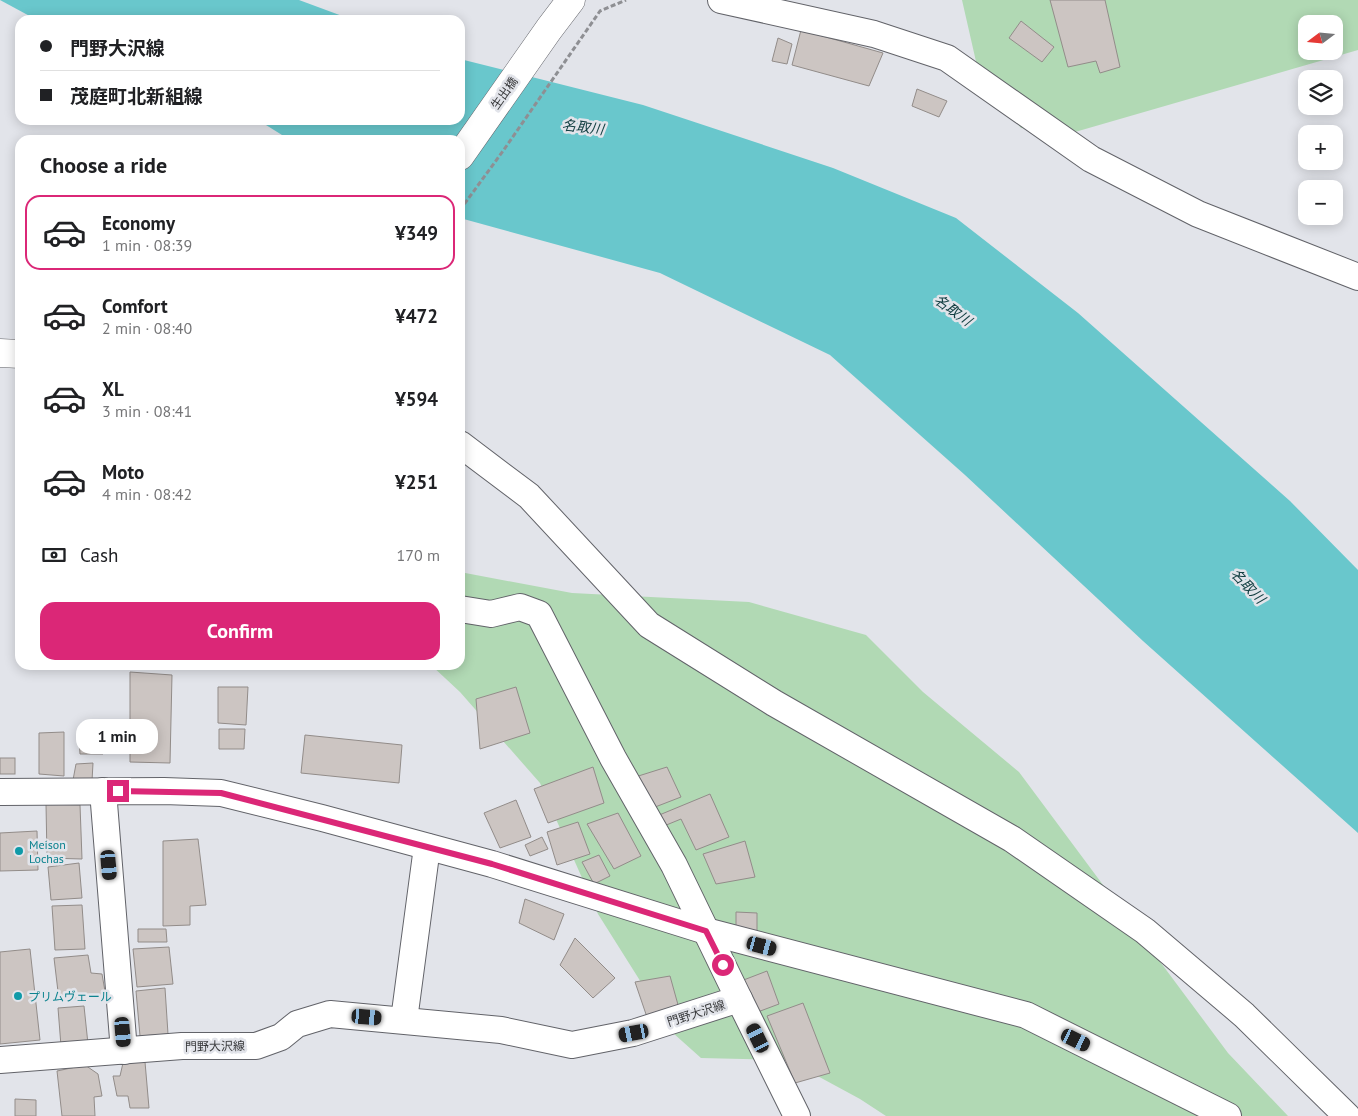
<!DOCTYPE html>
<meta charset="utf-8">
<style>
:root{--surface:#fff;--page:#f2f2f2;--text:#202124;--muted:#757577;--line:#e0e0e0;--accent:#db2777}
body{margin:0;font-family:"PT Sans","Noto Sans JP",sans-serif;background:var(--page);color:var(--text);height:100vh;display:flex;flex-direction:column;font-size:19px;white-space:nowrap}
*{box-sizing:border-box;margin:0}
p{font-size:16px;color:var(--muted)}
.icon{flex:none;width:28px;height:28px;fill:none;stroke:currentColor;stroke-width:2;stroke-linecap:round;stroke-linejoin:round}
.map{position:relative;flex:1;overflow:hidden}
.side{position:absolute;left:15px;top:135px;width:450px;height:535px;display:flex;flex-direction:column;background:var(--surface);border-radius:15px;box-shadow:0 2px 12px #0003}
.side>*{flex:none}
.top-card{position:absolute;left:15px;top:15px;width:450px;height:110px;border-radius:15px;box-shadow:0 2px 12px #0003;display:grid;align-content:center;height:110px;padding:0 25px;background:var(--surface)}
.needle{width:32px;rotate:254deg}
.tools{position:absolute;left:1298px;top:15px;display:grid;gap:10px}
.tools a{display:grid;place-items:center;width:45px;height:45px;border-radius:10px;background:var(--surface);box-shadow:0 2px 12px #0003;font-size:25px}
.end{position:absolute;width:22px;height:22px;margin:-11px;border:6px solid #db2777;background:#fff;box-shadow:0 0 0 2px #fff}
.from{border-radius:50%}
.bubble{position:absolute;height:35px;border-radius:15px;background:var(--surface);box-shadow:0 2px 12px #0003;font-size:16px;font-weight:800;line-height:35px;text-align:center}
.car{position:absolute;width:15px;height:30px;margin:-15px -8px;border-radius:6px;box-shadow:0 0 4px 1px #0007;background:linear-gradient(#222 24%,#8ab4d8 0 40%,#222 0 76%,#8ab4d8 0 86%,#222 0)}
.top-card b{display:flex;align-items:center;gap:18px;height:48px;font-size:19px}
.top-card b+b{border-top:1px solid var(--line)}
.top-card i{width:12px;height:12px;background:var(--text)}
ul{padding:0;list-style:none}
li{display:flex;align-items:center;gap:15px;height:75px;margin:0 10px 8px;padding:0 15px;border:2px solid transparent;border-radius:15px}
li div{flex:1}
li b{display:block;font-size:19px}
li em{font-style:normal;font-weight:800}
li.on{border-color:var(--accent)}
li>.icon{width:45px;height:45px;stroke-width:1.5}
h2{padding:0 25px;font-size:22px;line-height:60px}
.pay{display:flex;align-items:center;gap:12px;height:55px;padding:0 25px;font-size:19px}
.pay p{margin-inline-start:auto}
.action{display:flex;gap:10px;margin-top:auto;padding:10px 25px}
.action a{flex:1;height:58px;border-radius:15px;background:var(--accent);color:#fff;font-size:20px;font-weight:800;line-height:58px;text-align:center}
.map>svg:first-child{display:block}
.green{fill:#b1d9b4;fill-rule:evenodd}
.water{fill:#69c7cc}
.building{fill:#ccc5c2;stroke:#928c89}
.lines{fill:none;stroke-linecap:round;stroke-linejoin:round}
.minor-casing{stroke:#626369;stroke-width:28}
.major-casing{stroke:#626369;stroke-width:29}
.path{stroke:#8e8f93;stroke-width:3;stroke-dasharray:5 2.5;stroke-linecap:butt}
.minor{stroke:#fff;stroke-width:26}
.major{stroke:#fff;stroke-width:28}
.route{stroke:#db2777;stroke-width:6}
.culture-dot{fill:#0f9aa8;stroke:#e2e4ea;stroke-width:2}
.labels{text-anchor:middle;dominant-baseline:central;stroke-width:5;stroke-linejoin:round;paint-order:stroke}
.street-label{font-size:12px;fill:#38393b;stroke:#e2e4ea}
.culture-label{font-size:12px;fill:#0d838f;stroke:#e2e4ea;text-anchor:start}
.water-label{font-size:14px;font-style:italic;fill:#144043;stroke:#e2e4ea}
</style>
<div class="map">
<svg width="1358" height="1116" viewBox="0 0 1358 1116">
<rect width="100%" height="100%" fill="#e2e4ea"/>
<!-- green -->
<g class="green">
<path d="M962,0h396v50l-283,82 -54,-4 -41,-49zM1306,24h28v27h-28z"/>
<path d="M460,572l112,21 177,9 117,33 57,57 96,80 209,281 60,63h-402l-26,-17 -72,-39 -87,-2 -28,-25 -75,-119 -58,-131 -80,-91 -29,-27h29z"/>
</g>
<!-- water -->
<g class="water">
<path d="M0,0h299l54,20h-316z"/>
<path d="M460,59l183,46 190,63 123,50 122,95 212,188 68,69v263l-215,-192 -178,-166 -135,-120 -170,-82 -200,-55v-78h-170l-32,-20h202z"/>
</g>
<!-- building -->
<g class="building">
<path d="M1050,0h55l15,67 -20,6 -4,-12 -28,6z"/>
<path d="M1021,21l33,26 -12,15 -33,-24z"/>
<path d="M801,30l82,23 -14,33 -77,-21z"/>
<path d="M778,38l14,6 -5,20 -15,-3z"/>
<path d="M917,89l30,12 -8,16 -27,-11z"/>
<path d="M130,672l42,3 -2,88 -40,-1z"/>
<path d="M218,687h30l-2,38 -28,-2z"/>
<path d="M516,687l14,46 -50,16 -4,-50z"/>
<path d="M219,729h26l-1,20h-25z"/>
<path d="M64,732v44l-25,-2v-41z"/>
<path d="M305,735l97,10 -3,38 -98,-10z"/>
<path d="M103,736v18h-23l-1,-16z"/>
<rect x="0" y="758" width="15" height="16"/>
<path d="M93,763l-1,18 -19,-1 3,-16z"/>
<path d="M593,767l11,36 -56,20 -14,-34z"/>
<path d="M667,767l14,30 -31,12 -18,-31z"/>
<path d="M710,794l19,43 -33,13 -15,-31 -22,9 -7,-10z"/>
<path d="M516,800l15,37 -31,11 -16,-35z"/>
<path d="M46,804l34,1 2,54 -35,-1z"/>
<path d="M618,813l23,43 -27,13 -27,-45z"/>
<path d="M578,822l12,32 -33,11 -10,-33z"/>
<path d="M37,831l1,39 -38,1v-38z"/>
<path d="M542,837l6,12 -18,7 -5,-11z"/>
<path d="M198,839l8,66 -16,1v19l-27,1v-85z"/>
<path d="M745,841l10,36 -39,7 -13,-30z"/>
<path d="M599,855l11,21 -16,8 -12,-22z"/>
<path d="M79,863l3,35 -31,2 -3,-33z"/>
<path d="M525,899l39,15 -10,26 -35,-17z"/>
<path d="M82,905l3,44 -30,1 -3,-44z"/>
<path d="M736,912l21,1v19l-21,-4z"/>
<path d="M138,929h28l1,13h-29z"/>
<path d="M575,938l40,40 -22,20 -33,-33z"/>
<path d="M169,947l4,37 -36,3 -4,-38z"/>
<path d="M30,949l10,91 -40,4v-92z"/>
<path d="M88,955l3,18 11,1 4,23 -47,3 -5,-42z"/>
<path d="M767,971l12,33 -24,9 -14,-32z"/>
<path d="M670,976l10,36 -31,11 -14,-41z"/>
<path d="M165,988l3,46 -28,2 -4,-45z"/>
<path d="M803,1003l27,70 -35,10 -28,-67z"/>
<path d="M84,1006l4,38 -27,2 -3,-38z"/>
<path d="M145,1062l4,46h-19l-2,-12h-11l-4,-20h7l3,-13z"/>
<path d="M85,1065l13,9 4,22 -8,1 1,19h-33l-5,-45z"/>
<path d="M15,1099l21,1v16h-21z"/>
</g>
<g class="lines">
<defs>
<g id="minor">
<path d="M721,0l153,34 73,24 144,101 107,55 160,63"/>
<path d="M460,444l69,52 120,129 125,78 238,136 133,92 99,84 103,101"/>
<path d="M103,791l21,260"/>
<path d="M0,792l164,-1 57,2 101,25 170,46 214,67 320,84 202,101"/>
<path d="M739,999l58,117"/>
<path d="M404,1020l23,-173"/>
<path d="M0,1060l182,-14h74l25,-9 16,-13 33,-10 171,16 71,15 61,-12 106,-34 -65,-134 -61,-107 -74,-144 -19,-7 -29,7 -31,-5"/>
</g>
<g id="major">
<path d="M460,156l89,-127 22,-29"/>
<path d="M0,353l20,1"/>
</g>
</defs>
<!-- minor casing -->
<use href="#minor" class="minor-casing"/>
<!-- major casing -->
<use href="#major" class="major-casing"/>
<!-- path -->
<path class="path" d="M460,210l43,-59 97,-140 26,-11"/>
<!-- minor -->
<use href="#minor" class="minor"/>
<!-- major -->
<use href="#major" class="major"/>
</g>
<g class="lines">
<!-- route -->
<path class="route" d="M118,791l103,2 271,71 214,67 17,34"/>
</g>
<!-- markers -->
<g class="culture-dot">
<circle cx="19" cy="851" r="5"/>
<circle cx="18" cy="996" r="5"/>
</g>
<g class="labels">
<!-- street labels -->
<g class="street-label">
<text transform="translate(504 93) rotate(-55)">生出橋</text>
<text transform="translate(696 1013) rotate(-18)">門野大沢線</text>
<text transform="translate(215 1046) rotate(-1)">門野大沢線</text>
</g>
<!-- culture labels -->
<g class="culture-label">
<text x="29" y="844">Meison<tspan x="29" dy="14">Lochas</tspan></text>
<text x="28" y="996">プリムヴェール</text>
</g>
<!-- water labels -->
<g class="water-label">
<text transform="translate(583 127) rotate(7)">名取川</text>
<text transform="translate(953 310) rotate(36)">名取川</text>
<text transform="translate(1248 586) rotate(46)">名取川</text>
</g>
</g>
</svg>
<div class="tools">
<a><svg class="needle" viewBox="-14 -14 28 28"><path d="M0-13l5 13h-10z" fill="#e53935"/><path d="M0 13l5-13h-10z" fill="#757577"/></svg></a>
<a><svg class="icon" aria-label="layers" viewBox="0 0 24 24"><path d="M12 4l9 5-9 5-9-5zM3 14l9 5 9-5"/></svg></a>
<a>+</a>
<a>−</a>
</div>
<i class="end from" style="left:723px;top:965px"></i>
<i class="end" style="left:118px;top:791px"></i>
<div class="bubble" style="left:76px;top:719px;width:82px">1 min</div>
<i class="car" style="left:109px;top:865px;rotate:175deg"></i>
<i class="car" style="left:762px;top:946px;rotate:105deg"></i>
<i class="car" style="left:367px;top:1017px;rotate:95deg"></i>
<i class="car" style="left:123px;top:1032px;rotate:175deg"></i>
<i class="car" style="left:634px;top:1033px;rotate:259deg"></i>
<i class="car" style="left:758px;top:1038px;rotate:334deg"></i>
<i class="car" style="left:1076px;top:1040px;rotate:116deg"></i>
<div class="top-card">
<b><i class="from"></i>門野大沢線</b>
<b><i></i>茂庭町北新組線</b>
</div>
<section class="side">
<h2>Choose a ride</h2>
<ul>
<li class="on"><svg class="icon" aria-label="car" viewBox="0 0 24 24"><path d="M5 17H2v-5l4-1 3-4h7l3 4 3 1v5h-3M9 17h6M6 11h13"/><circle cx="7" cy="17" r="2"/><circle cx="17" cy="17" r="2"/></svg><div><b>Economy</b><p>1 min · 08:39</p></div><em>¥349</em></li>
<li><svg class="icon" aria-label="car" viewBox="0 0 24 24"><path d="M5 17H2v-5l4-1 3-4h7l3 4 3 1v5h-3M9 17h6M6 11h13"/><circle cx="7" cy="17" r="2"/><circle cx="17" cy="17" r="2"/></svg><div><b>Comfort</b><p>2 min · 08:40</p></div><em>¥472</em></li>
<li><svg class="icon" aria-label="car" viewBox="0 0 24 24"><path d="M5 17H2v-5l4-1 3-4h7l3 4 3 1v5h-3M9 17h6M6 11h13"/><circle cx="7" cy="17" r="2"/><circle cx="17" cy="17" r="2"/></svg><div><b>XL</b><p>3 min · 08:41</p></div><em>¥594</em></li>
<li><svg class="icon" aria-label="car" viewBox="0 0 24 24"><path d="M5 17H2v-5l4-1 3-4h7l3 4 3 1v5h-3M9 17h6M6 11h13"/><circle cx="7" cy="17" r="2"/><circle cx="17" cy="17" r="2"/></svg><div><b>Moto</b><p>4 min · 08:42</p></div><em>¥251</em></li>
</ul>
<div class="pay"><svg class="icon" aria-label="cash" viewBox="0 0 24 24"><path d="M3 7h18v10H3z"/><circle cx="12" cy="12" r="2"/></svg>Cash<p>170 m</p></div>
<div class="action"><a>Confirm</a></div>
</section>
</div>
